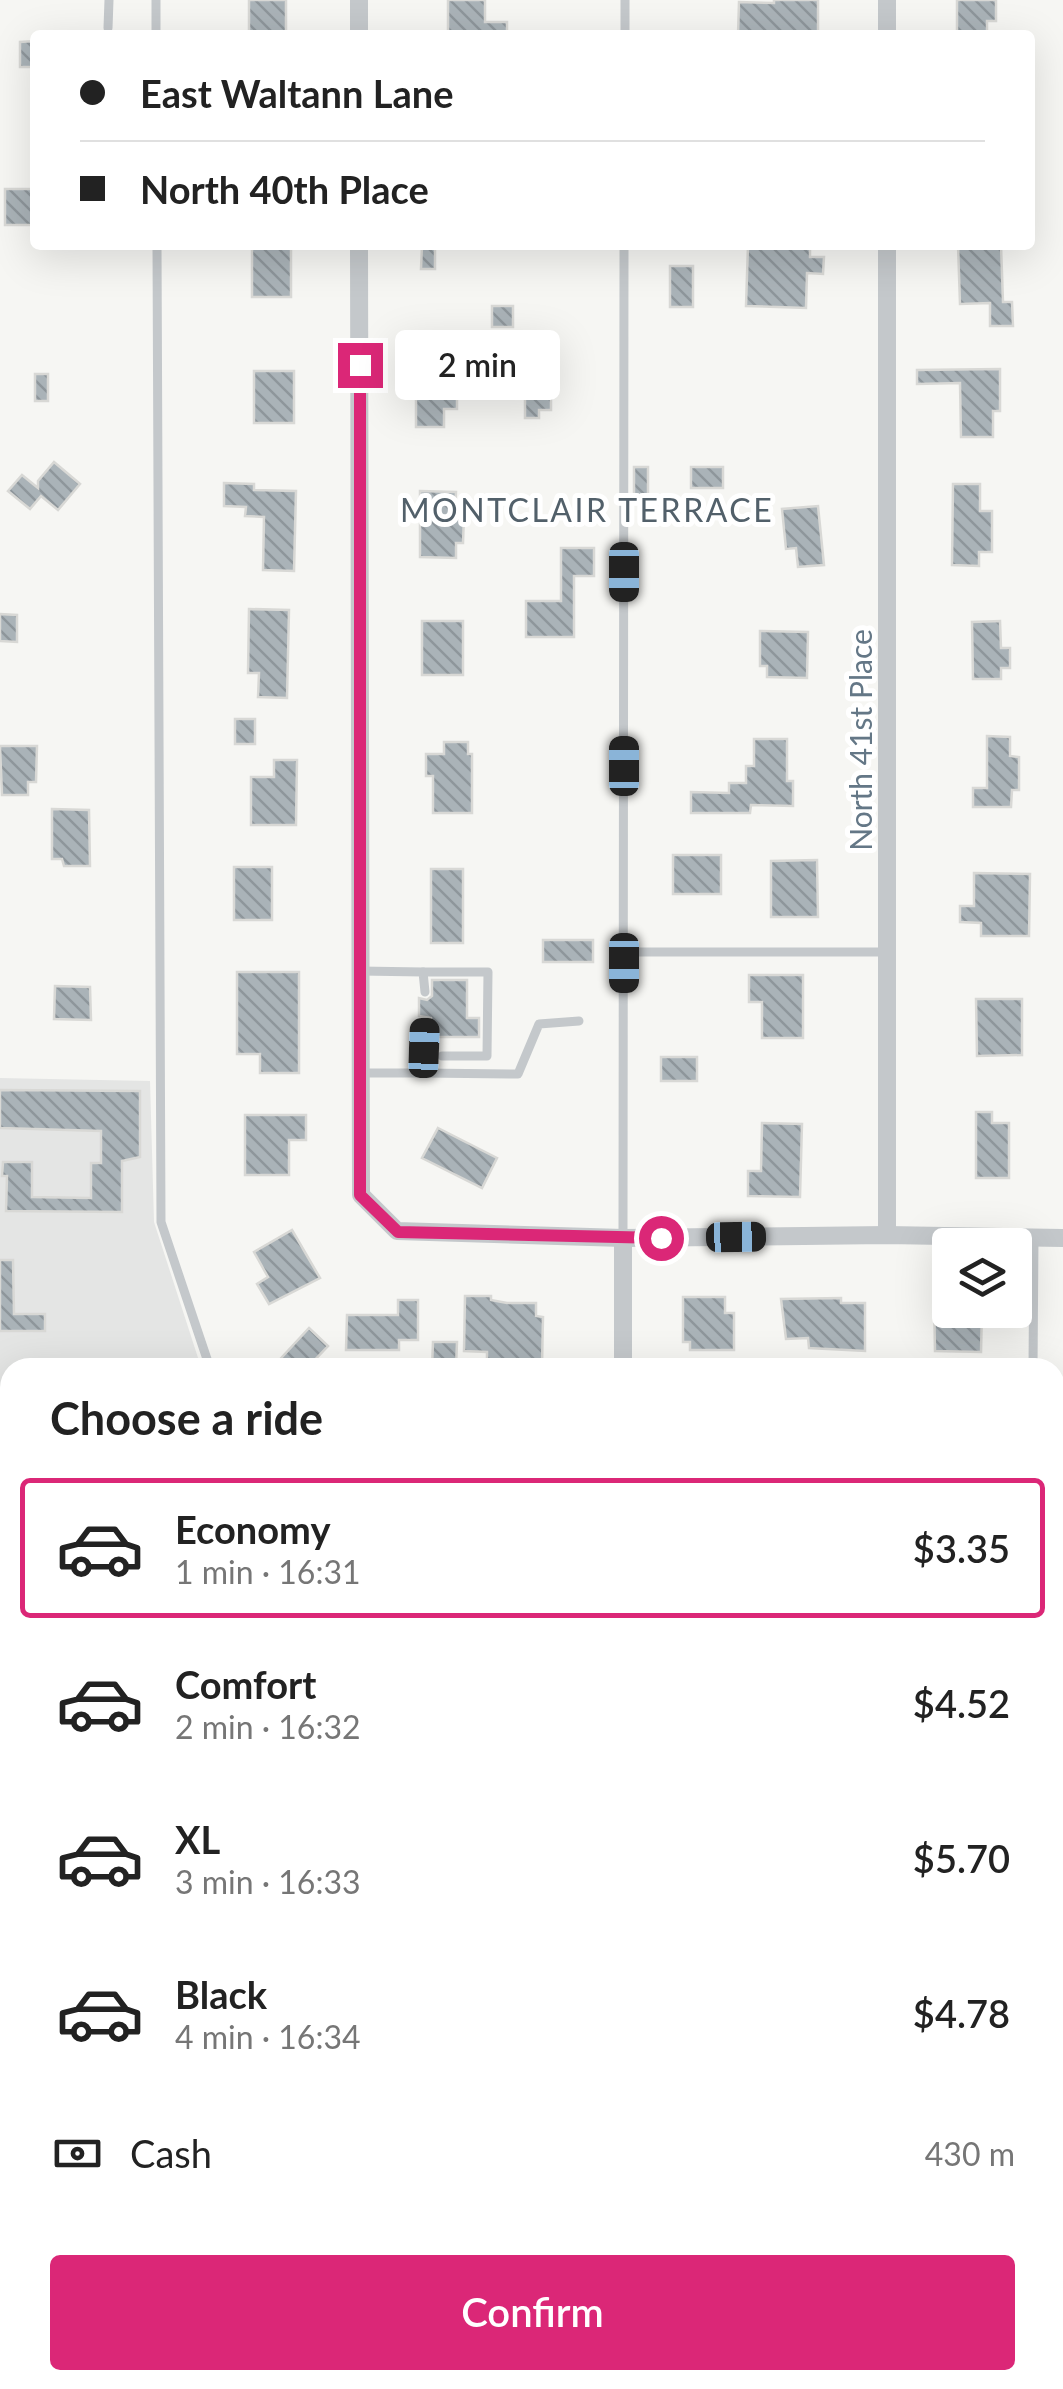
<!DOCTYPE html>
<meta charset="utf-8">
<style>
:root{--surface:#fff;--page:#f6f6f6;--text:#222;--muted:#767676;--line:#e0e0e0;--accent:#db2777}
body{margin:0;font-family:Lato,sans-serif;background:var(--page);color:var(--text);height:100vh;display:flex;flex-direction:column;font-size:38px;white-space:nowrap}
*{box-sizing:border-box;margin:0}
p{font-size:32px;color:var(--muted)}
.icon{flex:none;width:55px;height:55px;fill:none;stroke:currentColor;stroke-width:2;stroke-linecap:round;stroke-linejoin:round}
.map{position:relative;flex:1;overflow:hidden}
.panel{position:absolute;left:0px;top:1358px;width:1065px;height:1032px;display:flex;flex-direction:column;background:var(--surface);border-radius:30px 30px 0 0;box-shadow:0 10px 40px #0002}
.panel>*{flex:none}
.top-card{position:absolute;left:30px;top:30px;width:1005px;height:220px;border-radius:10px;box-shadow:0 10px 40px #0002;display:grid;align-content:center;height:220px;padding:0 50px;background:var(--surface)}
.tools{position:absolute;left:932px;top:1228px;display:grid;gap:20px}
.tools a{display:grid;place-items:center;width:100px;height:100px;border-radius:10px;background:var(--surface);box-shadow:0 10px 40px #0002;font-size:50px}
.end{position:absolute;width:45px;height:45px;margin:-22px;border:12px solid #db2777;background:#fff;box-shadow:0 0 0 5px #fff}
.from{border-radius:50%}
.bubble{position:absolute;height:70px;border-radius:10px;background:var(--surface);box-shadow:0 10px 40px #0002;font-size:32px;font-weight:600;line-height:70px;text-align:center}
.car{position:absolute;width:30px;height:60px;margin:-30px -15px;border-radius:12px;box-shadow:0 0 8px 2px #0007;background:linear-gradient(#222 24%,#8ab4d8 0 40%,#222 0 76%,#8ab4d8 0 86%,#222 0)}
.top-card b{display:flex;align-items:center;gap:35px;height:95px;font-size:38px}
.top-card b+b{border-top:2px solid var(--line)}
.top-card i{width:25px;height:25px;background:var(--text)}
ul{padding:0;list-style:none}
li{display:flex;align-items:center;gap:30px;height:140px;margin:0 20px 15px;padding:0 30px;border:5px solid transparent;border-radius:10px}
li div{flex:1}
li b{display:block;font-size:38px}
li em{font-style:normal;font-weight:600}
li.current{border-color:var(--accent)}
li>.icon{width:90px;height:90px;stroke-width:1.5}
h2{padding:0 50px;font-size:45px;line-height:120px}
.pay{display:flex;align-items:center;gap:25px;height:110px;padding:0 50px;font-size:38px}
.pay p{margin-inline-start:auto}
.cta{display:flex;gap:20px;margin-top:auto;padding:20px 50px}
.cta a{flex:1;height:115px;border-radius:10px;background:var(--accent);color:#fff;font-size:40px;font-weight:600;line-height:115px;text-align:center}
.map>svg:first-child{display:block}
.built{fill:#e4e5e4}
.building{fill:url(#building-back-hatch);stroke:#d8d8d5;stroke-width:2.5}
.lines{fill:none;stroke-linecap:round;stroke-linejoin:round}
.secondary-casing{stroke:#b4babe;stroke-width:30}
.service{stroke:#c4c8cb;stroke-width:9}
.minor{stroke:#c4c8cb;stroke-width:18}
.secondary{stroke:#fff;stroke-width:25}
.route{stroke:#db2777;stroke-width:12}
.labels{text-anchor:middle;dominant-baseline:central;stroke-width:10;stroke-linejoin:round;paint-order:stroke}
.street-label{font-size:30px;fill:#647786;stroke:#fff}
.neighbourhood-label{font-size:32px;letter-spacing:2.5px;fill:#52606a;stroke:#fff}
</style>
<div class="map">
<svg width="1063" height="2389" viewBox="0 0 1063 2389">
<defs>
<pattern id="building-back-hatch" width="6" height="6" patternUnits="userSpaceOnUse" patternTransform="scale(2.5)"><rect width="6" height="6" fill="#aab3b8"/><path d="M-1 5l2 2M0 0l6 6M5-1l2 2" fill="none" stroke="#8e969b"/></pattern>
</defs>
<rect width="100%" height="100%" fill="#f6f6f3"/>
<!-- built -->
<g class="built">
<path d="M0,1078l150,3 4,141 47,145 -191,1v341l-10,-1z"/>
<path d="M0,1795l10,1v177h-10z"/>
</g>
<!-- building -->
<g class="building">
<rect x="249" y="0" width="37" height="35"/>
<path d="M448,0h37v22h22v13l-59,-1z"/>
<path d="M774,0h44v35h-80l1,-33 35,1z"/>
<path d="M957,0h39v21h-9v14h-30z"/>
<path d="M35,41v26h-15v-25z"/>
<rect x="5" y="189" width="30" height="36"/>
<rect x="252" y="245" width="39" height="52"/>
<path d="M422,245h13v24h-14z"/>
<path d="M748,245h62v12h14l-1,17 -16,-1 -1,35 -60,-2z"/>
<path d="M958,245h43l2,57h9l1,24h-23v-23l-30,1z"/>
<rect x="670" y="266" width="23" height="41"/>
<rect x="492" y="306" width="21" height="21"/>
<path d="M416,355h29v25h12v29h-13v18h-28z"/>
<path d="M1000,369v42h-7v26h-32l-1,-54 -43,1v-14z"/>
<rect x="254" y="371" width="40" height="52"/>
<rect x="35" y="374" width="13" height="27"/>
<path d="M525,383h26v27h-12v8h-14z"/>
<path d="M54,462l26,22 -22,26 -17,-14 -11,13 -22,-18 14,-16 16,13v-7z"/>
<rect x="634" y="467" width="14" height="36"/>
<rect x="691" y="467" width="32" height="21"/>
<path d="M224,483l30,1v6l42,1 -2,80 -31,-1 1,-53 -19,-1 1,-9 -22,-1z"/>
<path d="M953,484h27v27h12v41h-13v14l-27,-1z"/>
<path d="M420,491l36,1 -1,23h9l-1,28h-7v15l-36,-1z"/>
<path d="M818,506l6,59 -26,2 -2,-19 -10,1 -4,-40z"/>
<path d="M561,548h33v28h-20v61h-48v-36h35z"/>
<path d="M249,609l40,1 -2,88 -29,-1 1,-24h-11z"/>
<path d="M0,614l17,1v27l-17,-1z"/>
<rect x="422" y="621" width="41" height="54"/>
<path d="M1000,621l1,27h9v20h-9v11h-28l-1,-57z"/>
<path d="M760,631l48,1 -1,46 -40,-1v-11h-7z"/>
<rect x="235" y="719" width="20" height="25"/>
<path d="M987,736l23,1v19l9,1v33h-7l-1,17h-38v-19h14z"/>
<path d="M754,739h33v42h6v25l-42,-1 -1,8h-59v-21l38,1v-10h17v-17h8z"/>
<path d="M444,742h24v12h4v59h-39v-37h-7v-22h18z"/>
<path d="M0,746h37l-1,36h-8v13h-26z"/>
<path d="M274,760h23l-1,65h-45v-48h23z"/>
<path d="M52,809l37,1 1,56h-26l-2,-7h-10z"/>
<rect x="673" y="855" width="48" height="39"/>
<path d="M817,860l1,57h-47v-56z"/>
<rect x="234" y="867" width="38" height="53"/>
<rect x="431" y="869" width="32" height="74"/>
<path d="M974,873l56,1 -1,62h-48v-13l-21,-1v-16h14z"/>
<rect x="543" y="940" width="50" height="22"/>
<path d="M237,972h62v101h-39v-19h-23z"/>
<path d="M749,975h54v63h-41v-36h-13z"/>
<path d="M432,980h35v38h12v19h-47l-1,-19 -12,-2v-18l8,2 5,-4z"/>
<path d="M55,986l35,1 1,33 -37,-1z"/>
<path d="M976,999h46v56l-45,1z"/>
<rect x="661" y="1057" width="36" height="24"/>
<path d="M0,1090l140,1v66l-18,4v51l-116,-1 1,-35h-5l1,-14h29v35l59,1v-35h10v-32l-101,-3z"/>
<path d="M976,1112h16v11h17v55h-33z"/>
<path d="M245,1115h61v25h-17v35h-44z"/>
<path d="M762,1123l40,1 -2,73 -52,-1v-25h13z"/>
<path d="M438,1128l59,30 -15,30 -60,-30z"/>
<path d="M292,1230l28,48 -51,26 -12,-20 11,-7 -14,-25z"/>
<path d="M0,1260h13l1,54h31v17h-45z"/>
<path d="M465,1296h26v4l16,3h29v13l7,1 -1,48h-29v-5h-26v-8l-23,-1z"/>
<path d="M683,1297h42v16h9v37h-44v-8h-7z"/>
<path d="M841,1298v5h24v48l-56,-3 -1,-10 -22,1 -5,-40z"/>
<path d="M934,1298h16v12l32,1 -1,41 -46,-1z"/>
<path d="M398,1300h20v40h-19v10h-53l1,-35h51z"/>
<path d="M309,1328l19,18 -21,22h-35z"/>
<path d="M433,1342h24l-1,26h-24z"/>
</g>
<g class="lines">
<defs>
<g id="secondary">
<path d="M0,1725h10"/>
<path d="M1055,1746h8"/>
<path d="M0,1772h10"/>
<path d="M1055,1795l8,1"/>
</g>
</defs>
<!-- secondary casing -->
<use href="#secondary" class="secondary-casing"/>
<!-- service -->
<g class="service">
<path d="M156,0v35"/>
<path d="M108,28l1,-28"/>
<path d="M625,35v-35"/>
<path d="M157,245l4,977 49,146"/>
<path d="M633,952h254"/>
<path d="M360,971l63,1 2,20"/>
<path d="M423,972h65l-1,84h-45"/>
<path d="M360,1073h63l1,-50"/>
<path d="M423,1073l95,1 21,-50 40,-3"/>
<path d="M623,1237l1,-992"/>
<path d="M1033,1368l1,-131"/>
</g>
<!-- minor -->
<g class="minor">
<path d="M359,0v35"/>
<path d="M887,0v35"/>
<path d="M359,245l2,950 36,36 226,7 264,-3 176,3"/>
<path d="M887,245v990"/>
<path d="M623,1368v-130"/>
<path d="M1055,2287h8"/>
<path d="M67,2380l5,9"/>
<path d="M500,2380l2,9"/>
<path d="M280,2389v-9"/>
<path d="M426,2389l39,-9"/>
<path d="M907,2389l1,-9"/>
</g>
<!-- secondary -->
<use href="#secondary" class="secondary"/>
</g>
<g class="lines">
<!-- route -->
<path class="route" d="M360,365v830l38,37 263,6"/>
</g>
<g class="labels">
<!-- street labels -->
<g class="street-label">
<text transform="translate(860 740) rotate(-90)">North 41st Place</text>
</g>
<!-- neighbourhood labels -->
<g class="neighbourhood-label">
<text x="587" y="509">MONTCLAIR TERRACE</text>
</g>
</g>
</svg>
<div class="tools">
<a><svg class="icon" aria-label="layers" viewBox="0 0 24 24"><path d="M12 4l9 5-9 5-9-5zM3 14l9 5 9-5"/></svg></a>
</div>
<i class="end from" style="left:661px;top:1238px"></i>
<i class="end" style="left:360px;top:365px"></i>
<div class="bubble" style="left:395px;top:330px;width:165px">2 min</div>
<i class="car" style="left:624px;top:572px;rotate:180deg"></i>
<i class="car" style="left:624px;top:766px;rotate:0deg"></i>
<i class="car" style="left:624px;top:963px;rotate:180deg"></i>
<i class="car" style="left:424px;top:1048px;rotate:2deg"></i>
<i class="car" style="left:736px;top:1237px;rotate:89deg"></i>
<div class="top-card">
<b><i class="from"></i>East Waltann Lane</b>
<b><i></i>North 40th Place</b>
</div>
<section class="panel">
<h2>Choose a ride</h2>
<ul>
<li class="current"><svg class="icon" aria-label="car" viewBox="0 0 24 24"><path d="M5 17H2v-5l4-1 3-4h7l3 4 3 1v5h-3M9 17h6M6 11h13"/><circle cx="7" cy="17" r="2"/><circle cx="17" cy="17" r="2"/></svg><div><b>Economy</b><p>1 min · 16:31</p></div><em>$3.35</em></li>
<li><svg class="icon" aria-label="car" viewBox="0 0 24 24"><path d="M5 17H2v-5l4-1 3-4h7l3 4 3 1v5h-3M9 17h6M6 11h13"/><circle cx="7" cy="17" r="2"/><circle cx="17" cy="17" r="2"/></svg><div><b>Comfort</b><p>2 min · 16:32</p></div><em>$4.52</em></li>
<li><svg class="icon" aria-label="car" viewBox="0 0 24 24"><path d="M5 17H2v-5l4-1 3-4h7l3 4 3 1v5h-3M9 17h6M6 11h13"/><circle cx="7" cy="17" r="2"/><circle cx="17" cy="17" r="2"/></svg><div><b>XL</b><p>3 min · 16:33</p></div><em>$5.70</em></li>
<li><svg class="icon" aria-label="car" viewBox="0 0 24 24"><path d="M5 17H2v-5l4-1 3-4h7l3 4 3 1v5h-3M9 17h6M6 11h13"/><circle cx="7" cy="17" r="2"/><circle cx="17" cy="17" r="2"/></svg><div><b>Black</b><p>4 min · 16:34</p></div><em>$4.78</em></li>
</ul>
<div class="pay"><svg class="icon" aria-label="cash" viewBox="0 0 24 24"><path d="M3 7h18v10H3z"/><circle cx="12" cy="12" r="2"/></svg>Cash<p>430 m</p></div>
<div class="cta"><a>Confirm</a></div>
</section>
</div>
